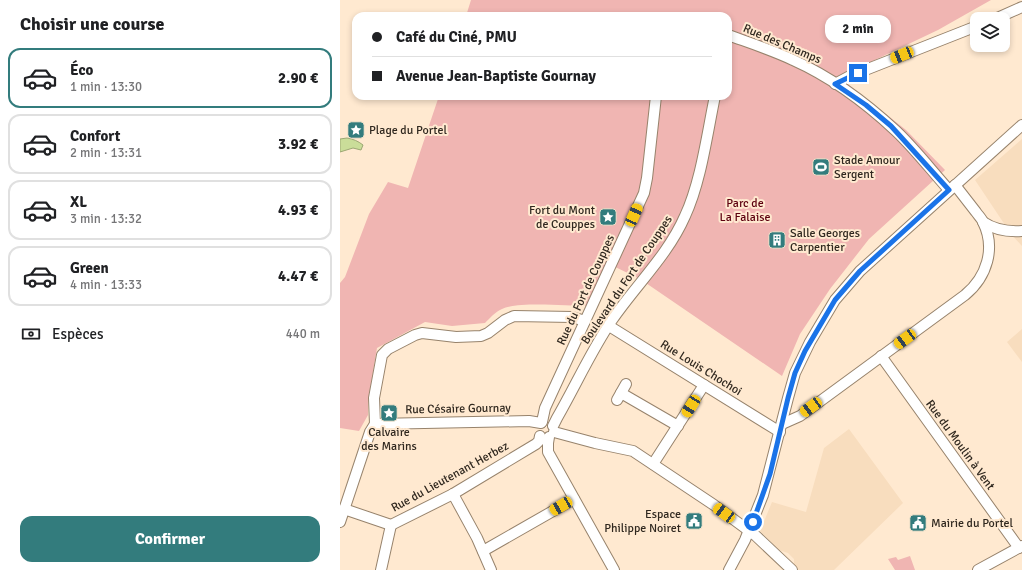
<!DOCTYPE html>
<html lang="fr">
<meta charset="utf-8">
<style>
:root{--surface:#fff;--page:#f2f2f2;--text:#202124;--muted:#757577;--line:#e0e0e0;--accent:#337c7d}
body{margin:0;font-family:Signika,sans-serif;background:var(--page);color:var(--text);height:100vh;display:flex;flex-direction:column;font-size:15px;white-space:nowrap}
*{box-sizing:border-box;margin:0}
p{font-size:13px;color:var(--muted)}
.icon{flex:none;width:22px;height:22px;fill:none;stroke:currentColor;stroke-width:2;stroke-linecap:round;stroke-linejoin:round}
.map{position:relative;flex:1;overflow:hidden}
.sheet{display:flex;flex-direction:column;background:var(--surface);width:340px}
.sheet>*{flex:none}
.top-card{position:absolute;left:12px;top:12px;width:380px;height:88px;border-radius:12px;box-shadow:0 2px 6px #0003;display:grid;align-content:center;height:88px;padding:0 20px;background:var(--surface)}
.fabs{position:absolute;left:630px;top:12px;display:grid;gap:8px}
.fabs a{display:grid;place-items:center;width:40px;height:40px;border-radius:8px;background:var(--surface);box-shadow:0 2px 6px #0003;font-size:20px}
.end{position:absolute;width:18px;height:18px;margin:-9px;border:5px solid #1a73e8;background:#fff;box-shadow:0 0 0 2px #fff}
.from{border-radius:50%}
.bubble{position:absolute;height:28px;border-radius:12px;background:var(--surface);box-shadow:0 2px 6px #0003;font-size:13px;font-weight:700;line-height:28px;text-align:center}
.car{position:absolute;width:12px;height:24px;margin:-12px -6px;border-radius:5px;box-shadow:0 0 3px 1px #0007;background:linear-gradient(#f5c518 24%,#345 0 40%,#f5c518 0 76%,#345 0 86%,#f5c518 0)}
.top-card b{display:flex;align-items:center;gap:14px;height:38px;font-size:15px}
.top-card b+b{border-top:1px solid var(--line)}
.top-card i{width:10px;height:10px;background:var(--text)}
ul{padding:0;list-style:none}
li{display:flex;align-items:center;gap:12px;height:60px;margin:0 8px 6px;padding:0 12px;border:2px solid var(--line);border-radius:12px}
li div{flex:1}
li b{display:block;font-size:15px}
li em{font-style:normal;font-weight:700}
li.on{border-color:var(--accent)}
li>.icon{width:36px;height:36px;stroke-width:1.5}
h2{padding:0 20px;font-size:18px;line-height:48px}
.pay{display:flex;align-items:center;gap:10px;height:44px;padding:0 20px;font-size:15px}
.pay p{margin-inline-start:auto}
.button{display:flex;gap:8px;margin-top:auto;padding:8px 20px}
.button a{flex:1;height:46px;border-radius:12px;background:var(--accent);color:#fff;font-size:16px;font-weight:700;line-height:46px;text-align:center}
main{display:flex;flex:1;min-height:0}
.map>svg:first-child{display:block}
.built{fill:#f8ddbe}
.green{fill:#f0b5b2}
.water{fill:#cadd99;stroke:#9ca774}
.lines{fill:none;stroke-linecap:round;stroke-linejoin:round}
.minor-casing{stroke:#97836c;stroke-width:12}
.minor{stroke:#fff;stroke-width:10}
.route{stroke:#1a73e8;stroke-width:5}
.labels{text-anchor:middle;dominant-baseline:central;stroke-width:4;stroke-linejoin:round;paint-order:stroke}
.street-label{font-size:12px;fill:#30281f;stroke:#ffe9d0}
.poi-label{font-size:12px;fill:#30281f;stroke:#ffe9d0;text-anchor:start}
.park-label{font-size:12px;fill:#5d000f;stroke:#ffe9d0}
</style>
<main>
<section class="sheet">
<h2>Choisir une course</h2>
<ul>
<li class="on"><svg class="icon" aria-label="car" viewBox="0 0 24 24"><path d="M5 17H2v-5l4-1 3-4h7l3 4 3 1v5h-3M9 17h6M6 11h13"/><circle cx="7" cy="17" r="2"/><circle cx="17" cy="17" r="2"/></svg><div><b>Éco</b><p>1 min · 13:30</p></div><em>2.90 €</em></li>
<li><svg class="icon" aria-label="car" viewBox="0 0 24 24"><path d="M5 17H2v-5l4-1 3-4h7l3 4 3 1v5h-3M9 17h6M6 11h13"/><circle cx="7" cy="17" r="2"/><circle cx="17" cy="17" r="2"/></svg><div><b>Confort</b><p>2 min · 13:31</p></div><em>3.92 €</em></li>
<li><svg class="icon" aria-label="car" viewBox="0 0 24 24"><path d="M5 17H2v-5l4-1 3-4h7l3 4 3 1v5h-3M9 17h6M6 11h13"/><circle cx="7" cy="17" r="2"/><circle cx="17" cy="17" r="2"/></svg><div><b>XL</b><p>3 min · 13:32</p></div><em>4.93 €</em></li>
<li><svg class="icon" aria-label="car" viewBox="0 0 24 24"><path d="M5 17H2v-5l4-1 3-4h7l3 4 3 1v5h-3M9 17h6M6 11h13"/><circle cx="7" cy="17" r="2"/><circle cx="17" cy="17" r="2"/></svg><div><b>Green</b><p>4 min · 13:33</p></div><em>4.47 €</em></li>
</ul>
<div class="pay"><svg class="icon" aria-label="cash" viewBox="0 0 24 24"><path d="M3 7h18v10H3z"/><circle cx="12" cy="12" r="2"/></svg>Espèces<p>440 m</p></div>
<div class="button"><a>Confirmer</a></div>
</section>
<div class="map">
<svg width="682" height="570" viewBox="0 0 682 570">
<rect width="100%" height="100%" fill="#ffe9d0"/>
<!-- built -->
<g class="built">
<path d="M682,139v107l-11,-12 -36,-54z"/>
<path d="M682,329v33l-15,-20z"/>
<path d="M509,429l54,74 -69,67h-35l-5,-5v-6l-6,-6 -9,-3 -19,-19 12,-29 34,10 18,-64z"/>
</g>
<!-- green -->
<g class="green">
<path d="M131,0h520l-53,30 -99,47 67,53 39,40 -76,69 -39,50 -30,45 -18,42 -142,-97 -33,-16 -20,43c-20,0 -68,-5 -85,3 -7,3 -12,9 -17,14l-33,3 -27,-4 -48,26 -9,54v13l-9,16 -19,-3v-145l5,-6 24,-63 19,-32 20,6 31,-92h289v-80h-262z"/>
<path d="M570,556l5,14h-20l-7,-11 8,-2 2,3z"/>
</g>
<!-- water -->
<path class="water" d="M7,138c6,1 11,3 16,7l-2,5 -8,-2 -13,4v-13z"/>
<g class="lines">
<defs>
<g id="minor">
<path d="M655,19l27,-12"/>
<path d="M388,35c22,8 44,15 65,25 38,17 73,43 103,71 19,18 35,39 53,59"/>
<path d="M495,84l15,-8 127,-50"/>
<path d="M643,222c12,8 25,10 39,9"/>
<path d="M269,326l171,106"/>
<path d="M541,356l138,192"/>
<path d="M281,393l57,33"/>
<path d="M277,400l9,-16"/>
<path d="M202,422l3,-14 99,-215 3,-15 9,-82"/>
<path d="M35,424l-1,-26 8,-43 6,-6 27,-14 7,-2 34,4 25,-1 7,-3 17,-13 9,-4 58,1 13,4"/>
<path d="M35,424l154,-3 12,2"/>
<path d="M442,424l18,-8 165,-121c22,-18 31,-47 18,-73 -1,-3 -5,-7 -7,-10 -7,-9 -14,-18 -21,-27"/>
<path d="M213,426l4,-8c19,-33 34,-67 55,-98 24,-35 56,-65 73,-104 16,-34 22,-82 30,-120"/>
<path d="M214,432l41,11 38,8 81,54 42,31 36,34"/>
<path d="M209,437l-1,6v9l66,118"/>
<path d="M313,464l51,-79"/>
<path d="M113,494l24,44 14,32"/>
<path d="M4,509l47,16 62,-31 83,-50 3,-3 1,-5"/>
<path d="M0,522l30,-90 5,-8"/>
<path d="M143,551l91,-52"/>
<path d="M41,570l10,-45"/>
<path d="M389,570l16,-30 18,-45 25,-97 7,-25 15,-31 25,-42 25,-29 162,-146"/>
<path d="M638,570l44,-24"/>
</g>
</defs>
<!-- minor casing -->
<use href="#minor" class="minor-casing"/>
<!-- minor -->
<use href="#minor" class="minor"/>
</g>
<g class="lines">
<!-- route -->
<path class="route" d="M413,522l17,-48 18,-76 7,-25 10,-22 30,-51 25,-29 89,-81 -58,-64 -25,-21 -31,-21 23,-11"/>
</g>
<!-- icons -->
<defs>
<symbol id="sight-square" viewBox="-11 -11 22 22"><rect x="-9" y="-9" width="18" height="18" rx="4" fill="#337c7d" stroke="#ffe9d0"/><path d="M0-6L1.8-2.2L6-1.7L2.9 1.2L3.7 5.4L0 3.3L-3.7 5.4L-2.9 1.2L-6-1.7L-1.8-2.2Z" fill="#fff"/></symbol>
<symbol id="stadium-square" viewBox="-11 -11 22 22"><rect x="-9" y="-9" width="18" height="18" rx="4" fill="#337c7d" stroke="#ffe9d0"/><path d="M0-5a6.5 5 0 1 0 0 10a6.5 5 0 1 0 0-10ZM-3.5-1.8h7v3.6h-7Z" fill="#fff"/></symbol>
<symbol id="building-square" viewBox="-11 -11 22 22"><rect x="-9" y="-9" width="18" height="18" rx="4" fill="#337c7d" stroke="#ffe9d0"/><path d="M-4-6H4V6H1V3H-1V6H-4ZM-2.5-4.3h1.7v1.8h-1.7ZM.8-4.3h1.7v1.8H.8ZM-2.5-1h1.7V.8h-1.7ZM.8-1h1.7V.8H.8Z" fill="#fff"/></symbol>
<symbol id="civic-square" viewBox="-11 -11 22 22"><rect x="-9" y="-9" width="18" height="18" rx="4" fill="#337c7d" stroke="#ffe9d0"/><path d="M-.6-6.5H3V-4.5H.6V-3L4-1V1h2V6H-6V1h2V-1L-.6-3ZM-1.2 2.5V6h2.4V2.5Z" fill="#fff"/></symbol>
</defs>
<g fill-rule="evenodd">
<use href="#sight-square" x="6" y="120" width="20" height="20"/>
<use href="#stadium-square" x="471" y="157" width="20" height="20"/>
<use href="#sight-square" x="258" y="207" width="20" height="20"/>
<use href="#building-square" x="427" y="230" width="20" height="20"/>
<use href="#sight-square" x="39" y="403" width="20" height="20"/>
<use href="#civic-square" x="344" y="511" width="20" height="20"/>
<use href="#civic-square" x="568" y="513" width="20" height="20"/>
</g>
<g class="labels">
<!-- street labels -->
<g class="street-label">
<text transform="translate(442 44) rotate(23)">Rue des Champs</text>
<text transform="translate(287 280) rotate(-56)">Boulevard du Fort de Couppes</text>
<text transform="translate(246 290) rotate(-65)">Rue du Fort de Couppes</text>
<text transform="translate(361 368) rotate(32)">Rue Louis Chochoi</text>
<text transform="translate(118 409) rotate(-1)">Rue Césaire Gournay</text>
<text transform="translate(620 445) rotate(54)">Rue du Moulin à Vent</text>
<text transform="translate(110 477) rotate(-29)">Rue du Lieutenant Herbez</text>
</g>
<!-- poi labels -->
<g class="poi-label">
<text x="29" y="130">Plage du Portel</text>
<text x="494" y="160">Stade Amour<tspan x="494" dy="14">Sergent</tspan></text>
<text x="255" y="210" text-anchor="end">Fort du Mont<tspan x="255" dy="14">de Couppes</tspan></text>
<text x="450" y="233">Salle Georges<tspan x="450" dy="14">Carpentier</tspan></text>
<text x="49" y="432" text-anchor="middle">Calvaire<tspan x="49" dy="14">des Marins</tspan></text>
<text x="341" y="514" text-anchor="end">Espace<tspan x="341" dy="14">Philippe Noiret</tspan></text>
<text x="591" y="523">Mairie du Portel</text>
</g>
<!-- park labels -->
<g class="park-label">
<text x="405" y="203">Parc de<tspan x="405" dy="14">La Falaise</tspan></text>
</g>
</g>
</svg>
<div class="fabs">
<a><svg class="icon" aria-label="layers" viewBox="0 0 24 24"><path d="M12 4l9 5-9 5-9-5zM3 14l9 5 9-5"/></svg></a>
</div>
<i class="end from" style="left:413px;top:522px"></i>
<i class="end" style="left:518px;top:73px"></i>
<div class="bubble" style="left:485px;top:15px;width:66px">2 min</div>
<i class="car" style="left:562px;top:55px;rotate:248deg"></i>
<i class="car" style="left:294px;top:215px;rotate:24deg"></i>
<i class="car" style="left:565px;top:339px;rotate:234deg"></i>
<i class="car" style="left:351px;top:406px;rotate:212deg"></i>
<i class="car" style="left:471px;top:407px;rotate:234deg"></i>
<i class="car" style="left:221px;top:506px;rotate:240deg"></i>
<i class="car" style="left:384px;top:513px;rotate:306deg"></i>
<div class="top-card">
<b><i class="from"></i>Café du Ciné, PMU</b>
<b><i></i>Avenue Jean-Baptiste Gournay</b>
</div>
</div>
</main>
